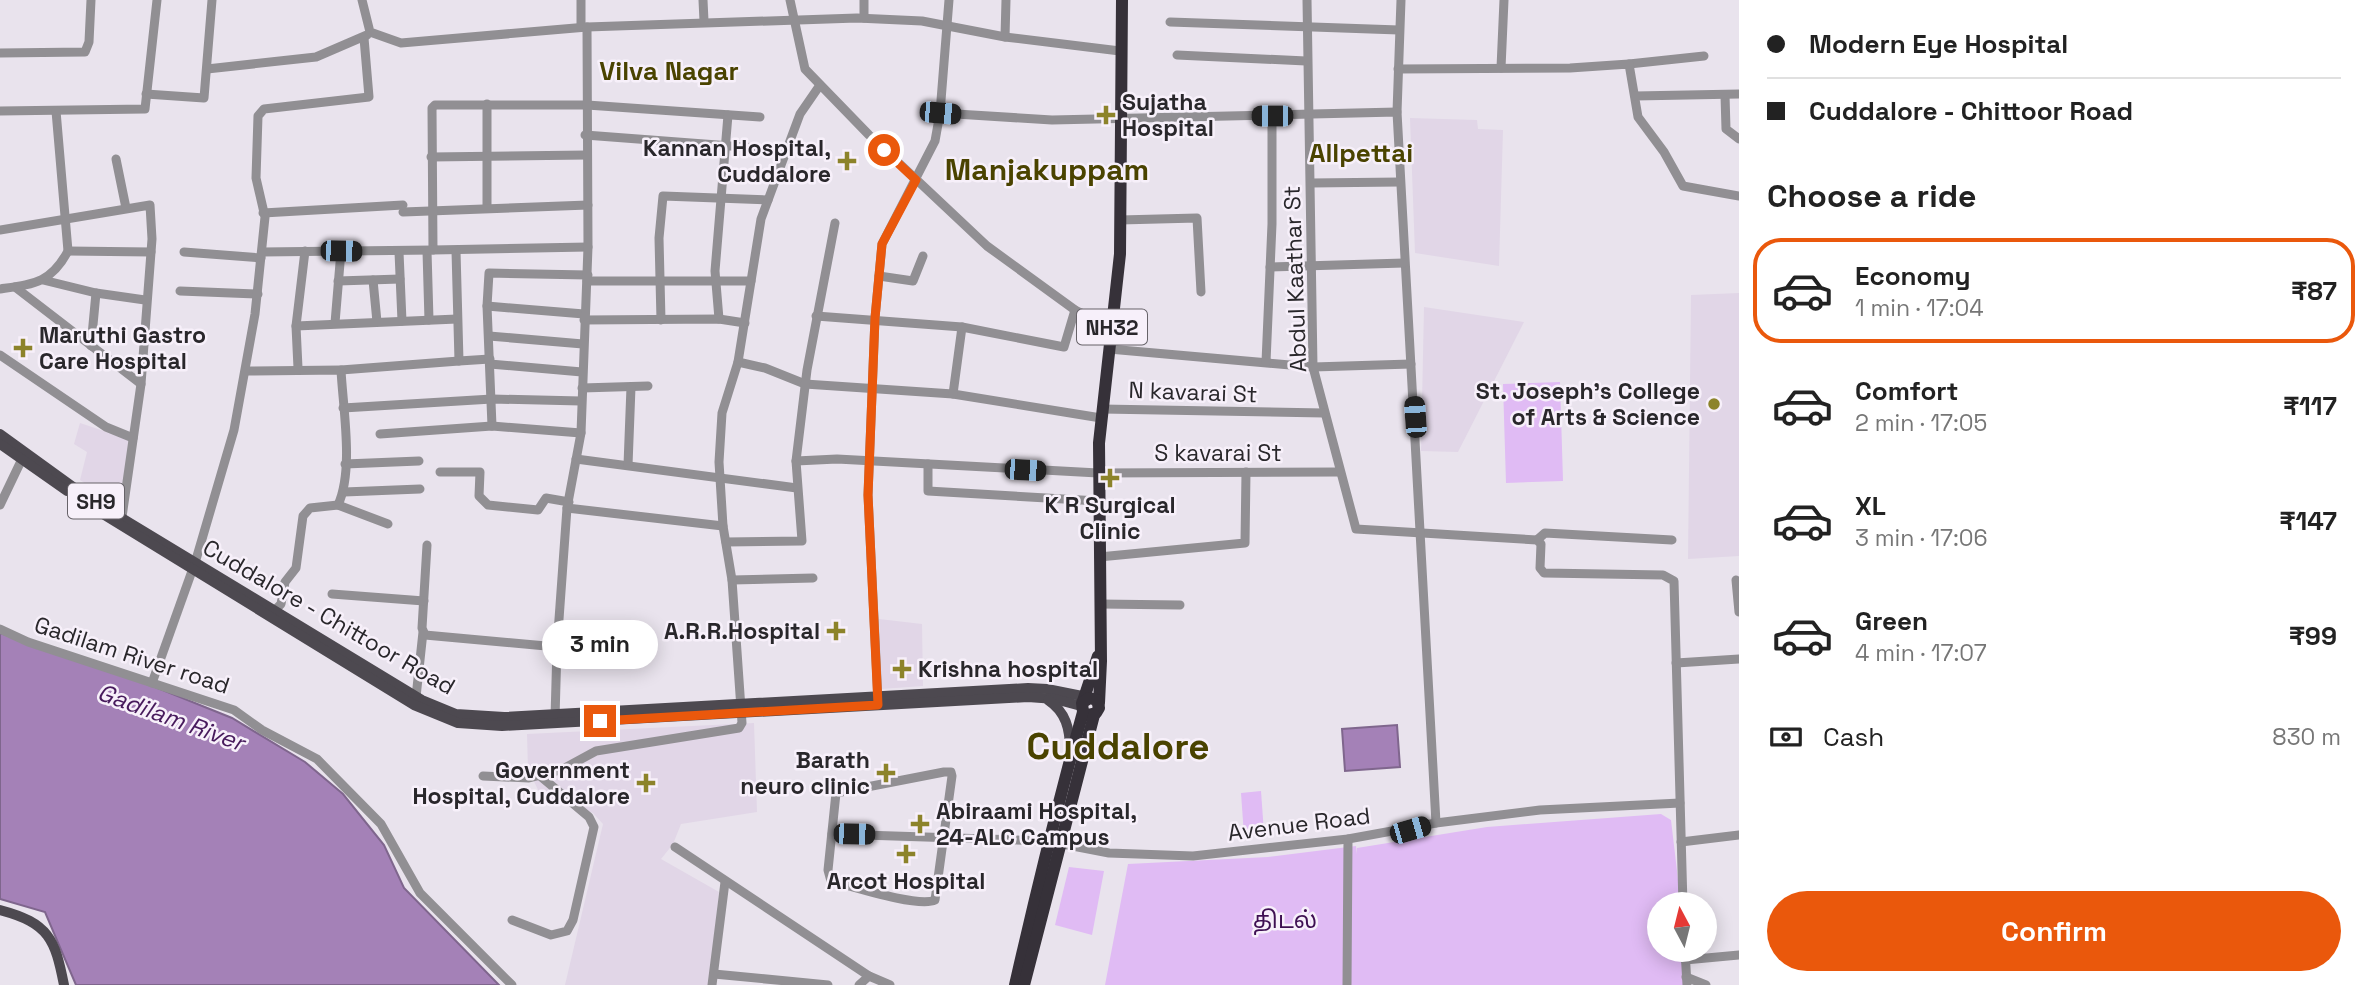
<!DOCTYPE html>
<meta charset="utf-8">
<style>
:root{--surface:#fff;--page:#f2f2f2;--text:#222;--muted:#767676;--line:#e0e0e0;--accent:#ea580c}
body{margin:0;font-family:"Space Grotesk","Noto Sans Tamil",sans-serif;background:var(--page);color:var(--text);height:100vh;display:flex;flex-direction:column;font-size:26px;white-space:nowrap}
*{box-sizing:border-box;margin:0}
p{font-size:23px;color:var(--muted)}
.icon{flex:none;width:38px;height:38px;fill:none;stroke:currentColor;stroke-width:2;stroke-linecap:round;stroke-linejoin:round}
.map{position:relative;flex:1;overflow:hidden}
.details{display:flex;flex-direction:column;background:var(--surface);width:630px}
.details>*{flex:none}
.banner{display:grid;align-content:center;height:154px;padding:0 28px;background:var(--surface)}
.needle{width:46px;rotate:353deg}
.tools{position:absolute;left:1647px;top:892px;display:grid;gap:14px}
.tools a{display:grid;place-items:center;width:70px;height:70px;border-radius:50%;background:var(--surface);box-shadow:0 4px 18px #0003;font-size:35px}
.end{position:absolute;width:32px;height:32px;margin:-16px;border:9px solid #ea580c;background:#fff;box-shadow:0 0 0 4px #fff}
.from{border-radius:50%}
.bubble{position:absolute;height:49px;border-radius:24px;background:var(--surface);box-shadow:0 4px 18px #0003;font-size:23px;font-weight:700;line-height:49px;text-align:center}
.car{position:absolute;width:21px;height:42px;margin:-21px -10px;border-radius:9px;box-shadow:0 0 5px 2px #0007;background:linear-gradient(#222 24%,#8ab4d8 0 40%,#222 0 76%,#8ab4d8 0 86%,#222 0)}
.banner b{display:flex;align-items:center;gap:24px;height:66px;font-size:26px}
.banner b+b{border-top:2px solid var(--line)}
.banner i{width:18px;height:18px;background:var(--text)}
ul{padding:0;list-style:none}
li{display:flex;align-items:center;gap:21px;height:105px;margin:0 14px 10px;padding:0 14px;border:4px solid transparent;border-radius:28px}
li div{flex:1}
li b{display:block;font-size:26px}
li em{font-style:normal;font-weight:700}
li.active{border-color:var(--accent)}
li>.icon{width:63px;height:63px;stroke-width:1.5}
h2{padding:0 28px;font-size:32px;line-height:84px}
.pay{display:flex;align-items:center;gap:18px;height:77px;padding:0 28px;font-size:26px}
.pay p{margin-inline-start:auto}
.primary-button{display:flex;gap:14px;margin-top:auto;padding:14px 28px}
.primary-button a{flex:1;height:80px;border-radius:42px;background:var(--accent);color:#fff;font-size:28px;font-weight:700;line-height:80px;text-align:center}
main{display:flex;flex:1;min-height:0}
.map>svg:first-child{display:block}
.built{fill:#e1d6e7}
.green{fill:#e0bbf4}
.water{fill:#a481b7;stroke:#7f668d;stroke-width:2}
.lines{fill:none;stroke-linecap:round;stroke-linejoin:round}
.minor{stroke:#918f93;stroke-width:9}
.major{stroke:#4d4950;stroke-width:10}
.highway{stroke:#363139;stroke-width:12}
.route{stroke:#ea580c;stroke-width:9}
.poi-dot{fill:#8c832a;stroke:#f7f0fa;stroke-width:2.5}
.labels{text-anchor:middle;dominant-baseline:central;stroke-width:5;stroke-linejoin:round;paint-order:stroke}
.shield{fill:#f7f0fa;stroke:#676369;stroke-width:2}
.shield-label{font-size:21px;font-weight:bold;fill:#29272b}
.poi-label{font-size:23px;font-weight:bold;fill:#29272b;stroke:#f7f0fa;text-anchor:end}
.street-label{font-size:23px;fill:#29272b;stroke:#f7f0fa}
.park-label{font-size:23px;fill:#3e0f52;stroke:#f7f0fa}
.water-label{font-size:24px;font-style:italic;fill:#471a5c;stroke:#f7f0fa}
.quarter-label{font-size:26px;font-weight:bold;fill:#4a4300;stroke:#f7f0fa}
.district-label{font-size:30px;font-weight:bold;fill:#4a4300;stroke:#f7f0fa}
.town-label{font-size:37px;font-weight:bold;fill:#4a4300;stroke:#f7f0fa}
</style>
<main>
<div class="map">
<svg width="1739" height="985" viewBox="0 0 1739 985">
<rect width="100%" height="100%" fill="#e9e3ed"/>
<!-- built -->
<g class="built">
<path d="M1410,118l67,2 1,9 25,1 -4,136 -84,-13z"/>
<path d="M1739,293v263l-51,3 3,-264z"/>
<path d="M1424,307l100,15 -66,130 -37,-1z"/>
<path d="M80,423l54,18 -9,68 -45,-29 7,-28 -13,-8z"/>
<path d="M879,619l43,5 1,62 -42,3z"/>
<path d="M754,723l3,89 -76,12 -8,20 -12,15 58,33 -10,93h-144l38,-161 -10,-11 -51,-15 -14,-29 -1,-35z"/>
</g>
<!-- green -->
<g class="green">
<path d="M1560,382l3,99 -57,2 -3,-99z"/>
<path d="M1261,791l3,42 -20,2 -3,-42z"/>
<path d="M1661,814l10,6 10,85h-22v45h25l3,35h-582l23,-121 140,-7 88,-11 1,8v-6l130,-21z"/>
<path d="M1069,867l35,4 -12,64 -37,-10z"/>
</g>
<!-- water -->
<g class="water">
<path d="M0,633l128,43 104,42 73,44 38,32 41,51 20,43 95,97h-423l-31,-73 -45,-13z"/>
<path d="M1397,725l3,42 -55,4 -3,-42z"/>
</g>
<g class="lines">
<!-- minor -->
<g class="minor">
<path d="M362,0l8,32 31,11 186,-16 270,-9 65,3 83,16 115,14"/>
<path d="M581,0v27"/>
<path d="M703,0l1,21"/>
<path d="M790,0l15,69 64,66 118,111 88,64 37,18"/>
<path d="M1307,0l6,367 43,162 181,11 4,4 -1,24 4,5 119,2 11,6 9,324"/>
<path d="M864,18v-18"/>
<path d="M1170,22l229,8"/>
<path d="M1005,37l1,-37"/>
<path d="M0,53l85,-1 4,-10 2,-42"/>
<path d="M1177,55l129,6"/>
<path d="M1629,64l75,-8"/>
<path d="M1501,68l3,-68"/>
<path d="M207,69l109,-12 51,-22"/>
<path d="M1398,69l172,-1 59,-4 9,53 26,35 19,34 56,10"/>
<path d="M146,94l58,4 8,-98"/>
<path d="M1725,95l1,34 13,10"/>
<path d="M1635,96l104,-2"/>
<path d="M487,104v104"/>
<path d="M0,111l145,-2 12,-109"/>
<path d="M1397,112l4,-112"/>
<path d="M940,113l112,7 345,-8 39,711"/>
<path d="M585,135l172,13"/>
<path d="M431,157l156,-2"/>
<path d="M116,159l10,49"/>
<path d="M1311,183l89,-1"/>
<path d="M403,212l185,-7"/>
<path d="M263,213l140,-8"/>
<path d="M1120,220l77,-2 4,74"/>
<path d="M0,230l150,-25 2,34 -11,145 -19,133"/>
<path d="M588,247l-155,3 -1,-142 3,-3h152l173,12"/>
<path d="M68,251l83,1"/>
<path d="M427,251l2,69"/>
<path d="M456,251l3,110 31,-2"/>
<path d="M184,252l77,6"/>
<path d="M262,252l171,-2"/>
<path d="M399,252l3,69"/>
<path d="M1270,267l134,-4"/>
<path d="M879,276l34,5 10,-25"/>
<path d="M43,280l53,13 49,7"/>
<path d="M373,280l4,42"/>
<path d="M338,281l62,-2"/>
<path d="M587,281h164"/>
<path d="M15,287l126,97"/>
<path d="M0,289c34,-5 51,-6 68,-38l-12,-140"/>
<path d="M180,291l78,3"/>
<path d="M487,306l97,8"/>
<path d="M816,316l146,11 102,20 11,-37"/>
<path d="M719,319l-4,-48 13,-156"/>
<path d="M584,320l135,-1 26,4"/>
<path d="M661,320l-2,-82 4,-42 105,4"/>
<path d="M335,323l6,-72"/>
<path d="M296,326l161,-7"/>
<path d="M489,336l94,8"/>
<path d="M91,346l5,-53"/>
<path d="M1109,349l204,18 98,-3"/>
<path d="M0,355l106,72 27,11"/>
<path d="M738,362l27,6 40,16 148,10 148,24"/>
<path d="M1266,362l6,-138v-108"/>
<path d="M490,364l92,8"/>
<path d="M298,368l-2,-42 9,-75"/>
<path d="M341,370l118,-9"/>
<path d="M246,371l95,-1c2,39 13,100 -3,135l50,19"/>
<path d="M582,388l66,-2"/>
<path d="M953,394l9,-67"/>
<path d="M343,408l149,-9 89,2"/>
<path d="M1102,409l222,4"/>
<path d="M492,426l-5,-120 2,-33 99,2"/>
<path d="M380,434l112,-8 89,7"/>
<path d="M576,459l221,29"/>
<path d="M796,461l41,-2 261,14 241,-1"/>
<path d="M345,464l74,-3"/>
<path d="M928,464v27l170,10"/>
<path d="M628,465l3,-78"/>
<path d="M440,472h40l-1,24 9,9 50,5 8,-12 23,4"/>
<path d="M344,492l76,-3"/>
<path d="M0,505l22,-46"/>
<path d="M567,508l156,18"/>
<path d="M1537,540l8,-7 127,7"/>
<path d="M726,542l76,-1 -6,-80 11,-91 28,-147"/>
<path d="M427,545l-5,83 3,7 132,12"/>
<path d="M1099,557l146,-14 1,-71"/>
<path d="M195,563l39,-133 21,-116 10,-97 -9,-39 2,-62 6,-7 105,-12 -5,-59"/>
<path d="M732,580l81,-2"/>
<path d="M1736,580l3,32"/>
<path d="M332,594l92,7"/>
<path d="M1100,604l80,1"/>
<path d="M274,611l7,-7 4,-22 11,-14 7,-52 7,-8 28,-3"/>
<path d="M0,629l28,13 206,68 28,20 55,29 64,65 39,69 92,92"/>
<path d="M1676,663l63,-4"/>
<path d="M152,683l40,-112"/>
<path d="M416,697l7,-65"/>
<path d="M878,701l-10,-206 7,-177 7,-74 53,-103 5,-28 9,-113"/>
<path d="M555,718l2,-71 10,-139 14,-75 7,-186 -1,-220"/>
<path d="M944,772h7l1,4 -17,124c-16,8 -84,-14 -104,-19l-3,-11 8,-77z"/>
<path d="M483,776l46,2 32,-8 35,-19 143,-23 3,-5 -10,-143 -9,-54 -4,-64 3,-49 16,-51 23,-143 39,-105 20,-29"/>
<path d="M832,834l215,7 62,12 84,3 155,-17 88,-16 104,-13 140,-7"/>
<path d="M1681,842l58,-7"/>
<path d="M675,847l194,129 21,9"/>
<path d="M512,920l39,15 16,-4 6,-11 21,-93 -5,-10 -50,-42"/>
<path d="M1685,950l2,35"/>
<path d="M1685,960l54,-5"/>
<path d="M714,974l114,11"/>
<path d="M1686,977l20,8"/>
<path d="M712,985l13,-103"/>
<path d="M859,985l10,-9"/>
<path d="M1347,985l1,-146"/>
</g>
<!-- major -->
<g class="major">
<path d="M0,434l87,63 335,203 34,14 48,3 524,-29 19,1 45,9"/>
<path d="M0,444l67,47"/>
<path d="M98,511l316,194 44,18 44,3 526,-29 27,2 26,7"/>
<path d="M1048,700c18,12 22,29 22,50"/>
<path d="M0,910c49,13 55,29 64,75"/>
</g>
<!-- highway -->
<g class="highway">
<path d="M1083,701l15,-45"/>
<path d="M1099,703l2,-42 -2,-218 21,-189 2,-254"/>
<path d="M1015,985c21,-92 43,-182 68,-273l-1,-9 7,-5 8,2 2,8 -3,5 -8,2 -5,-3"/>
<path d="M1024,985l70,-270"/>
</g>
</g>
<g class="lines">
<!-- route -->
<path class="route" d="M600,721l278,-16 -10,-210 7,-177 7,-74 34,-64 -32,-30"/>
</g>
<!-- markers -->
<g class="poi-dot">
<path d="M1102.5 104.5h7v7h7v7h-7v7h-7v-7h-7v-7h7z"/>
<path d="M843.5 150.5h7v7h7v7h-7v7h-7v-7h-7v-7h7z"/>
<path d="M19.5 337.5h7v7h7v7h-7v7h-7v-7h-7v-7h7z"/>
<circle cx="1714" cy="404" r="7"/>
<path d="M1106.5 467.5h7v7h7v7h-7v7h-7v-7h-7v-7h7z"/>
<path d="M832.5 620.5h7v7h7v7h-7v7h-7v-7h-7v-7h7z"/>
<path d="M898.5 658.5h7v7h7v7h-7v7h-7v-7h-7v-7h7z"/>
<path d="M882.5 762.5h7v7h7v7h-7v7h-7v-7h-7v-7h7z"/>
<path d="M642.5 772.5h7v7h7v7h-7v7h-7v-7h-7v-7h7z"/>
<path d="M916.5 813.5h7v7h7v7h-7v7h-7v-7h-7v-7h7z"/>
<path d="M902.5 843.5h7v7h7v7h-7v7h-7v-7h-7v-7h7z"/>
</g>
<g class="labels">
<!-- shield labels -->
<g class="shield">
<rect x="1077" y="309.5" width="70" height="35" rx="5"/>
<rect x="68" y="483.5" width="56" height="35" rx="5"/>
</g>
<g class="shield-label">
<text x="1112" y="327">NH32</text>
<text x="96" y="501">SH9</text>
</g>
<!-- poi labels -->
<g class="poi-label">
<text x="1122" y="102" text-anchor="start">Sujatha<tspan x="1122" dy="26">Hospital</tspan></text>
<text x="831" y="148">Kannan Hospital,<tspan x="831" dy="26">Cuddalore</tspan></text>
<text x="39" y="335" text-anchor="start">Maruthi Gastro<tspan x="39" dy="26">Care Hospital</tspan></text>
<text x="1700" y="391">St. Joseph's College<tspan x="1700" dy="26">of Arts &amp; Science</tspan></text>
<text x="1110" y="505" text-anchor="middle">K R Surgical<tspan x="1110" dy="26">Clinic</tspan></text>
<text x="820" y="631">A.R.R.Hospital</text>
<text x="918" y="669" text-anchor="start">Krishna hospital</text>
<text x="870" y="760">Barath<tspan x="870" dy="26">neuro clinic</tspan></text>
<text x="630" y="770">Government<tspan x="630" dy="26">Hospital, Cuddalore</tspan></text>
<text x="936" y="811" text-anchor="start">Abiraami Hospital,<tspan x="936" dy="26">24-ALC Campus</tspan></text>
<text x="906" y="881" text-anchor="middle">Arcot Hospital</text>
</g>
<!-- street labels -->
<g class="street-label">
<text transform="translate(1295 279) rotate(-92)">Abdul Kaathar St</text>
<text transform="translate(1193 392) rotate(2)">N kavarai St</text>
<text x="1218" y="453">S kavarai St</text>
<text transform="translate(329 617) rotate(30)">Cuddalore - Chittoor Road</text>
<text transform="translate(132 655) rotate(18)">Gadilam River road</text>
<text transform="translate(1299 824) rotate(-7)">Avenue Road</text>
</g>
<!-- park labels -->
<g class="park-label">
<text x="1285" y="920">திடல்</text>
</g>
<!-- water labels -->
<g class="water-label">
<text transform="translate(171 717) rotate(20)">Gadilam River</text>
</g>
<!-- quarter labels -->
<g class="quarter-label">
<text x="669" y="71">Vilva Nagar</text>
<text x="1361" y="153">Allpettai</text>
</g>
<!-- district labels -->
<g class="district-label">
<text x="1047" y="169">Manjakuppam</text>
</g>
<!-- town labels -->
<g class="town-label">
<text x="1118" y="746">Cuddalore</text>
</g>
</g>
</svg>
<div class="tools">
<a><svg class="needle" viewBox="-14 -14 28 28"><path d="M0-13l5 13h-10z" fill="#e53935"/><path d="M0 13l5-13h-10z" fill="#767676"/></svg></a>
</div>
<i class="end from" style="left:884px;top:150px"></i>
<i class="end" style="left:600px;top:721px"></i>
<div class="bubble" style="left:542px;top:620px;width:116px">3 min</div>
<i class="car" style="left:940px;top:113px;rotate:95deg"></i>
<i class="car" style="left:1272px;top:116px;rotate:270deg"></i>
<i class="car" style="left:341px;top:251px;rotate:91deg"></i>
<i class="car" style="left:1415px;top:417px;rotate:356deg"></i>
<i class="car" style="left:1025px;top:470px;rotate:93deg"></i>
<i class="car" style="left:1410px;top:830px;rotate:74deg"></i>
<i class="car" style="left:854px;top:834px;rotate:91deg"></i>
</div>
<section class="details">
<div class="banner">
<b><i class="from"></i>Modern Eye Hospital</b>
<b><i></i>Cuddalore - Chittoor Road</b>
</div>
<h2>Choose a ride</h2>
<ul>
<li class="active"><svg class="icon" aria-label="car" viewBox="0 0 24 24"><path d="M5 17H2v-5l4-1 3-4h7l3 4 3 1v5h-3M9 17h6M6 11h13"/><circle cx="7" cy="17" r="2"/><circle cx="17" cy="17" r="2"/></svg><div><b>Economy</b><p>1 min · 17:04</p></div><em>₹87</em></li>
<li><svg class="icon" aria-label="car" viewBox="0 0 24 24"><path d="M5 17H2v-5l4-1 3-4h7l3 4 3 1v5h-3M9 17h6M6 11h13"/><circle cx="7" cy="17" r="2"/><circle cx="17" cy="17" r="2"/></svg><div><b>Comfort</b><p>2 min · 17:05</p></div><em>₹117</em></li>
<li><svg class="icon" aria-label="car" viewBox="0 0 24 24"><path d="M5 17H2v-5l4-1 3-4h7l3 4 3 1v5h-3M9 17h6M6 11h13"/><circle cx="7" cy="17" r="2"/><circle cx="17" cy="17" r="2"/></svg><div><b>XL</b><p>3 min · 17:06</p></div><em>₹147</em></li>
<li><svg class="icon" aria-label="car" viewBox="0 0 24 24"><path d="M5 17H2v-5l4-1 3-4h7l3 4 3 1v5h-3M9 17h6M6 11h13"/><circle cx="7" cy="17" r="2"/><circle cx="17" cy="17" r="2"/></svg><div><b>Green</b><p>4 min · 17:07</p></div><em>₹99</em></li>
</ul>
<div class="pay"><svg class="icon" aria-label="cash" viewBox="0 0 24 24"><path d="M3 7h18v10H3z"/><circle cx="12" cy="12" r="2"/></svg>Cash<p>830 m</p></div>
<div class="primary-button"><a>Confirm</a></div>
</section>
</main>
